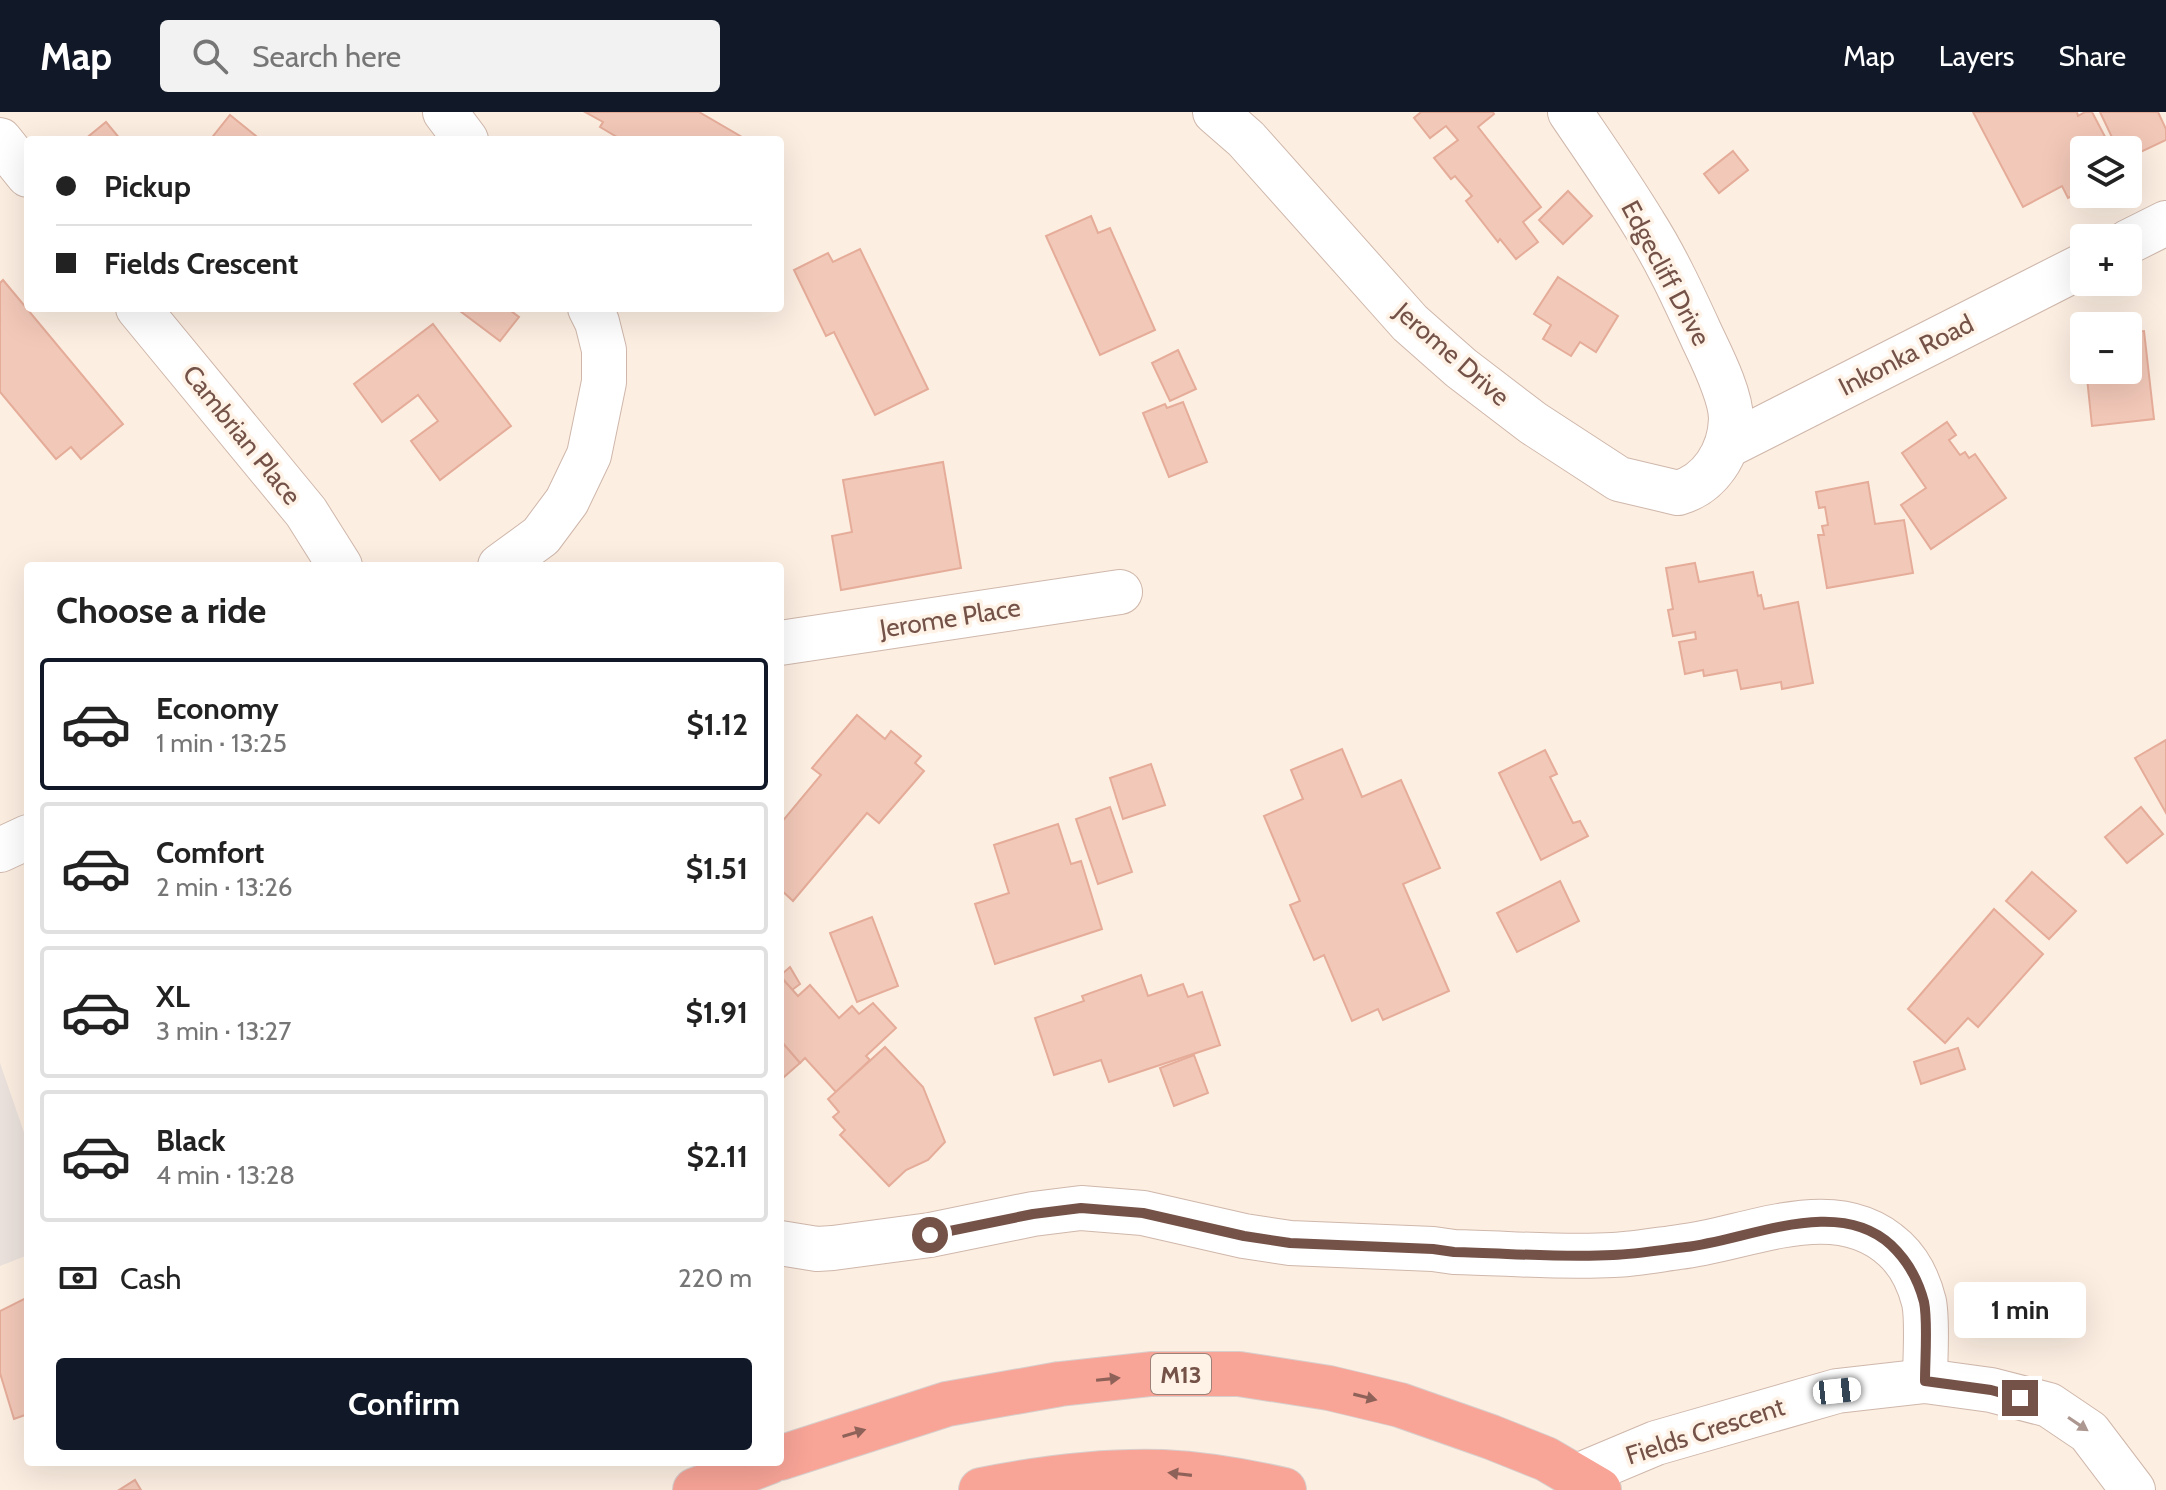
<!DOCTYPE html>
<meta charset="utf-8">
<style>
:root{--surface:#fff;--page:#f2f2f2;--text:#222;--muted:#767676;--line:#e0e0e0;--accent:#111827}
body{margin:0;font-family:Cabin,sans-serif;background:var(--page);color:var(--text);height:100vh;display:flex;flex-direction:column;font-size:30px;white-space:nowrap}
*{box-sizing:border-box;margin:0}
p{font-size:26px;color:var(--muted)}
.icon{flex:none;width:44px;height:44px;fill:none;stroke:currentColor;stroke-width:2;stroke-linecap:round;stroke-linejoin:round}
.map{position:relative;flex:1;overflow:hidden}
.panel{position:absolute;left:24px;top:450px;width:760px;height:904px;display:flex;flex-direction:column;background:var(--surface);border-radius:8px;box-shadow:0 8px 32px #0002}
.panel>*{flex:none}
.banner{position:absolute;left:24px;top:24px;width:760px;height:176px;border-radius:8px;box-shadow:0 8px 32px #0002;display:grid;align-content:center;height:176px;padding:0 32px;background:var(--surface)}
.fabs{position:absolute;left:2070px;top:24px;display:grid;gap:16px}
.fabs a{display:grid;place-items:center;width:72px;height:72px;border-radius:8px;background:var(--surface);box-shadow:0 8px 32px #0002;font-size:40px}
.end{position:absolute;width:36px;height:36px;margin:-18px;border:10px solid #745248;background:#fff;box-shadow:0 0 0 4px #fff}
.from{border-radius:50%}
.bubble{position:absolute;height:56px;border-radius:8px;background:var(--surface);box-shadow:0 8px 32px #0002;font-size:26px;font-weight:700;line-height:56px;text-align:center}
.car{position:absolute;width:24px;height:48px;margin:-24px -12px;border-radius:10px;box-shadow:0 0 6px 2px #0007;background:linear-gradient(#fff 24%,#345 0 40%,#fff 0 76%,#345 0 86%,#fff 0)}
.banner b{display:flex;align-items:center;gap:28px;height:76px;font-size:30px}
.banner b+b{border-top:2px solid var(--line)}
.banner i{width:20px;height:20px;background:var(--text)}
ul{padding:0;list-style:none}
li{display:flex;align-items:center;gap:24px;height:132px;margin:0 16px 12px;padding:0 16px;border:4px solid var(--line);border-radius:8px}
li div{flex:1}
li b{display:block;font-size:30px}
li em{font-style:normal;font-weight:700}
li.active{border-color:var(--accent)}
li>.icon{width:72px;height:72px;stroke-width:1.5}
h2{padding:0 32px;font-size:36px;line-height:96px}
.pay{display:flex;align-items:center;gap:20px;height:88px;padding:0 32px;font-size:30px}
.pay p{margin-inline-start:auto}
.primary-button{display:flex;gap:16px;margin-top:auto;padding:16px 32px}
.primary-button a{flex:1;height:92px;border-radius:8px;background:var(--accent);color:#fff;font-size:32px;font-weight:700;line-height:92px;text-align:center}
header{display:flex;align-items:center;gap:48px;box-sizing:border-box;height:112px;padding:0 40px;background:var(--accent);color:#fff}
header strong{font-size:38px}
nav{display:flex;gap:44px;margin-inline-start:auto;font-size:28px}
.search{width:560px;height:72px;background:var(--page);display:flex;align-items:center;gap:20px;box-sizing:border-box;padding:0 28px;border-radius:8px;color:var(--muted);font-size:30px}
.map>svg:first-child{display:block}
.industrial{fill:#ebe2dd}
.building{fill:#f2c8b8;stroke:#e5ac99;stroke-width:2}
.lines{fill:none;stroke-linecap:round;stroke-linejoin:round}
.minor-casing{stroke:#cfb7ab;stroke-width:46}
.highway-casing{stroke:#d8cfcc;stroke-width:46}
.minor{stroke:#fff;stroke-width:44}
.highway{stroke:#f8a497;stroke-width:44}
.oneway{fill:#8e6258}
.oneway2{fill:#ac9791}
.route{stroke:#745248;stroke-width:10}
.labels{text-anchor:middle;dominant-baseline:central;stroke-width:7;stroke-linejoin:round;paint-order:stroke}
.shield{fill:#fff3e7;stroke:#9e8278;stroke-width:2}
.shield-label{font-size:24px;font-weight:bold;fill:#745248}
.street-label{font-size:26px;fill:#745248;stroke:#fff3e7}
</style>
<header>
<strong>Map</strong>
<div class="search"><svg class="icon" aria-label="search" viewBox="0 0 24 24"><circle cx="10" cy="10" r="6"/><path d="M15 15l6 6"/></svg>Search here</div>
<nav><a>Map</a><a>Layers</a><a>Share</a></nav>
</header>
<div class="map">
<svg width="2166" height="1378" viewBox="0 0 2166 1378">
<rect width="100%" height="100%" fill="#fceee1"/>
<!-- industrial -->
<path class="industrial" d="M0,951l28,81v111l-28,11z"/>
<!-- building -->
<g class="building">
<path d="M585,0h114l48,28h-125l-22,-13 3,-5z"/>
<path d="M1421,0h72l1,2 -16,13 63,80 -18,15 15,20 -22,17 -16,-20 -2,3 -32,-41 6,-5 -17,-20 -4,3 -17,-21 24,-18 -12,-14 -16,12 -16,-20z"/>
<path d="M1973,0h104l1,4 7,-4h7l20,38h-28v26l-8,4 6,11 -14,7 -6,-12 -39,21z"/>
<path d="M2100,0h58l8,17v11l-38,18v-8h-10z"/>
<path d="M230,3l26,21 -4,4h-42z"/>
<path d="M106,10l15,18h-37z"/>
<path d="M1733,39l15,19 -29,23 -15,-19z"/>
<path d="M1568,79l24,25 -29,28 -24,-24z"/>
<path d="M1091,104l7,17 12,-5 45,102 -55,25 -54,-119z"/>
<path d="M860,137l68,140 -53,26 -41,-83 -8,4 -32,-66 34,-17 5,9z"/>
<path d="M1558,165l60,39 -22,36 -16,-10 -9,14 -28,-17 8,-14 -17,-11z"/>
<path d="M3,168l120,144 -42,35 -10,-12 -15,12 -56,-67v-109z"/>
<path d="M456,196h51l12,9 -19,24z"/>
<path d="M433,212l78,102 -71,54 -29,-39 27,-20 -20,-26 -36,27 -28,-38z"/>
<path d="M2144,219l10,88 -62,7 -5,-48 19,-2 -1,-6h23v-37z"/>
<path d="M1178,238l18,39 -26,12 -18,-38z"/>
<path d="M1183,290l24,60 -38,15 -26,-64 22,-9 2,4z"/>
<path d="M1947,310l9,13 -7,5 11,15 5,-3 4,6 6,-4 31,44 -75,51 -30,-44 25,-17 -24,-35z"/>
<path d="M943,350l18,106 -120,22 -9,-54 20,-4 -9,-52z"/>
<path d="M1868,370l7,42 29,-4 9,53 -86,15 -9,-53h6l-2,-9 6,-1 -3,-18 -6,1 -3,-16z"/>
<path d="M1695,451l4,19 54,-10 5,24 3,-1 3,14 34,-7 15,81 -31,6 -1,-7 -40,7 -4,-19 -33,6 -1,-6 -18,4 -6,-32 17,-3 -1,-7 -22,4 -5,-26 5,-1 -7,-41z"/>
<path d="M857,603l28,24 6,-8 30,25 -6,7 9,8 -45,52 -12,-10 -74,88 -13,-12v-65l41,-49 -9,-7z"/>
<path d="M2166,628v73l-31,-55z"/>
<path d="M1342,637l20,48 39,-17 39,88 -37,16 46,107 -66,29 -5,-11 -26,12 -28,-66 -10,5 -24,-55 10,-4 -36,-85 39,-17 -12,-29z"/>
<path d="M1545,638l12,24 -7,3 23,46 7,-2 8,15 -47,24 -42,-87z"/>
<path d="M1151,652l14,41 -42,14 -13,-41z"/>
<path d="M1110,695l22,65 -34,12 -22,-65z"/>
<path d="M2141,695l22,27 -36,29 -22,-26z"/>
<path d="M1058,712l13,40 10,-3 21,68 -107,35 -20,-60 34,-11 -15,-48z"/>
<path d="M2032,760l44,39 -27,28 -43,-38z"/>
<path d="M1560,769l19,40 -62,31 -20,-39z"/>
<path d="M1994,797l49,45 -65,73 -10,-9 -23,25 -37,-34z"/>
<path d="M872,805l26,69 -41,16 -27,-69z"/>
<path d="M790,855l10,17 -8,6 -12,-14v-5l2,3z"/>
<path d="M1141,863l7,21 35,-12 5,13 14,-5 18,53 -111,37 -8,-22 -47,15 -19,-57 49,-17 -2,-5z"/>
<path d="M780,864l18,20 12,-11 29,33 13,-12 7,8 14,-11 23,25 -30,28 4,4 -34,32 -31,-34 -5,5 -20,-23z"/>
<path d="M780,928l20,23 -16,14 -4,-5z"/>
<path d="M885,935l38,40 22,55 -17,18 -22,10 -17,16 -49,-51 5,-5 -12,-13 6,-5 -11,-13z"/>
<path d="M1958,936l7,21 -44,15 -7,-22z"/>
<path d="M1194,943l14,38 -34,13 -14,-38z"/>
<path d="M28,1185v117l-14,5 -14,-46v-62z"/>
<path d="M135,1368l6,10h-22z"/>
</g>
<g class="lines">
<defs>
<g id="minor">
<path d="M445,0l21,28"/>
<path d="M1215,0l31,27 164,184 51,45 72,55 86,56 59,14c32,-9 52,-40 53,-74 0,-23 -18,-59 -28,-80 -18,-39 -36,-79 -59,-115 -23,-38 -49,-75 -74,-112"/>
<path d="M0,28l28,35"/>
<path d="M2128,130l38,-19"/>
<path d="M138,196l168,204 34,54"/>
<path d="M1727,334l357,-181"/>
<path d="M500,454l41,-30 26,-35 22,-46 15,-73v-32l-7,-28 -7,-14"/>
<path d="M780,531l340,-51"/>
<path d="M0,738l28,-13"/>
<path d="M780,1131l37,6 16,-1 97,-13 103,-21 48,-6 62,5 101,23 46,7 143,6 21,3c53,1 106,6 159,3 22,-1 44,-5 66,-8 70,-8 157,-54 216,2 15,14 24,33 29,53 4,19 1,57 1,79"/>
<path d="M1575,1365l81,-34 181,-52 88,-10 66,9 58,15 40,27 44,58"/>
</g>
<g id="highway">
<path d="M780,1346l167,-54 113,-20 91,-10h88l90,14 71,17 91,32 55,22 53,31"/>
<path d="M695,1378l74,-28"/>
<path d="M981,1378c60,-12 121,-20 182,-18 40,2 82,9 121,18"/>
</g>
</defs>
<!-- minor casing -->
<use href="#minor" class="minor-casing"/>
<!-- highway casing -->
<use href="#highway" class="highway-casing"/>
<!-- minor -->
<use href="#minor" class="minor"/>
<!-- highway -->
<use href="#highway" class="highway"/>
</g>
<!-- one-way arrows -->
<defs><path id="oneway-solid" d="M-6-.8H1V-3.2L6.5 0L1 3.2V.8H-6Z" transform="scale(2)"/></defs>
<g class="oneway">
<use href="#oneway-solid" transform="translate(1108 1267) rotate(-6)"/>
<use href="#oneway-solid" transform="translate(1365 1285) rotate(14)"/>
<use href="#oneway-solid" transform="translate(854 1321) rotate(-17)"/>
<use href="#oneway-solid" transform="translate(1180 1362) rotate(-173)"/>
</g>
<use class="oneway2" href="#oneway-solid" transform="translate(2078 1312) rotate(34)"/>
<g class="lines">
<!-- route -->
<path class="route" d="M930,1123l103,-21 48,-6 62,5 101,23 46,7 143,6 21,3c53,1 106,6 159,3 24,-1 48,-5 73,-8 62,-7 151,-52 205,-2 17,16 27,34 33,57 4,19 1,58 1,79l66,9 29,8"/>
</g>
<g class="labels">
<!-- shield labels -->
<rect class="shield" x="1151" y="1242" width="60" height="40" rx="6"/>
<g class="shield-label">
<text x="1181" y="1262">M13</text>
</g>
<!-- street labels -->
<g class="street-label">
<text transform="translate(1666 161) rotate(62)">Edgecliff Drive</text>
<text transform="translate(1452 242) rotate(41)">Jerome Drive</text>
<text transform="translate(1906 243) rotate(-27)">Inkonka Road</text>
<text transform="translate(242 323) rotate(51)">Cambrian Place</text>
<text transform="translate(950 506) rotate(-9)">Jerome Place</text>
<text transform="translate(1705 1319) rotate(-18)">Fields Crescent</text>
</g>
</g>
</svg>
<div class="fabs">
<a><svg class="icon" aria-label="layers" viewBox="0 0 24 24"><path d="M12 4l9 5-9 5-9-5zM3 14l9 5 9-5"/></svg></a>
<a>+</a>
<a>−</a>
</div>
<i class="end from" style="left:930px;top:1123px"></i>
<i class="end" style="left:2020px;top:1286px"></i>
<div class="bubble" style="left:1954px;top:1170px;width:132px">1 min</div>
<i class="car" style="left:1837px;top:1279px;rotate:84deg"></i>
<div class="banner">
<b><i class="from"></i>Pickup</b>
<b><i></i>Fields Crescent</b>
</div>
<section class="panel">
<h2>Choose a ride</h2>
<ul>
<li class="active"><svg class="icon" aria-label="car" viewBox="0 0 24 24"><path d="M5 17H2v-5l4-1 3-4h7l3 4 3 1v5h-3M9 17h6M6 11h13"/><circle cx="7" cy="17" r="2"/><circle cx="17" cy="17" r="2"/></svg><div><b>Economy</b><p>1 min · 13:25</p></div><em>$1.12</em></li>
<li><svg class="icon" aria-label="car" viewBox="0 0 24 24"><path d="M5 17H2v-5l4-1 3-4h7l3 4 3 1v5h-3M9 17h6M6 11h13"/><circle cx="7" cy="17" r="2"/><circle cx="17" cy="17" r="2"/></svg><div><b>Comfort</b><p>2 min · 13:26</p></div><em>$1.51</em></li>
<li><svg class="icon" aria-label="car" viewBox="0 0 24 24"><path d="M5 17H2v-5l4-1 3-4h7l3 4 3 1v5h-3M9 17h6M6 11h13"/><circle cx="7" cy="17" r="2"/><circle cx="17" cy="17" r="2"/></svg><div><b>XL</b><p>3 min · 13:27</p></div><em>$1.91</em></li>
<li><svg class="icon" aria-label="car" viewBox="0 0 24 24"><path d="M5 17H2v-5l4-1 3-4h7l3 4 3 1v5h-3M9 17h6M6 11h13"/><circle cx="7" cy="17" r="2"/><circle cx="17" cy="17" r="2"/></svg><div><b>Black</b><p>4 min · 13:28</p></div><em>$2.11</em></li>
</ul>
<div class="pay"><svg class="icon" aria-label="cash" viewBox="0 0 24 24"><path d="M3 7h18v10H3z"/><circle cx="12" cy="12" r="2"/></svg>Cash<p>220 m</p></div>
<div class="primary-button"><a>Confirm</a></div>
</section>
</div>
